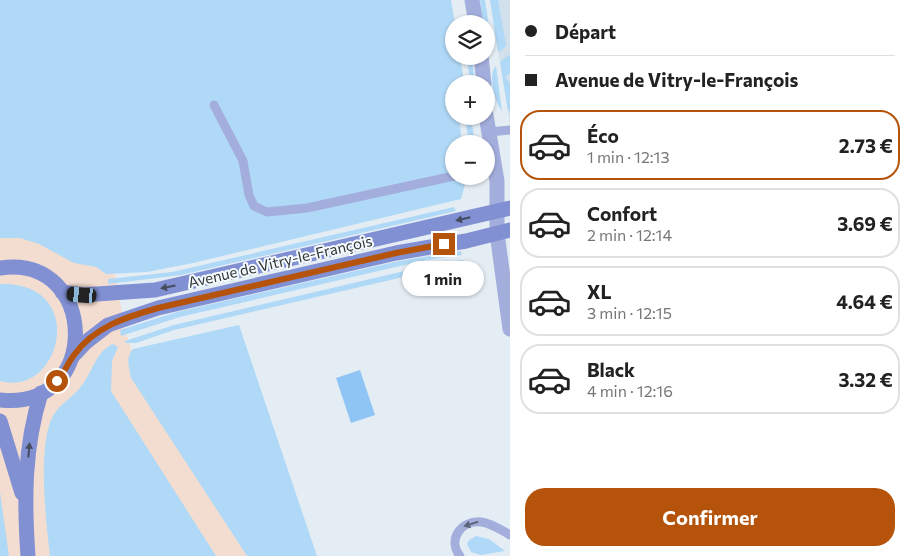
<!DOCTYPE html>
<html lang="fr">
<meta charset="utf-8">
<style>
:root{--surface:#fff;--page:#f6f6f6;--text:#222;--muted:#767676;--line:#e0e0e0;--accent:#b45309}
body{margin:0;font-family:Commissioner,sans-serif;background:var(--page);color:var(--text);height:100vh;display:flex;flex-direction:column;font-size:19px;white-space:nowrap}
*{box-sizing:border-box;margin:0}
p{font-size:16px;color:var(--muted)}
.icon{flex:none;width:28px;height:28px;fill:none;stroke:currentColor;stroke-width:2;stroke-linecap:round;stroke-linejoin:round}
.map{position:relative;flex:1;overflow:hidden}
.panel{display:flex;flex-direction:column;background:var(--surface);width:400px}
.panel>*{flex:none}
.top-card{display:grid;align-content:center;height:110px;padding:0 15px;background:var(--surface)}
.tools{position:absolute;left:445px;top:15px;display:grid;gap:10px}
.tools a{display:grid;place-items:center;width:50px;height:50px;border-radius:50%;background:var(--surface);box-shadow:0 1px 4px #0004;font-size:25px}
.end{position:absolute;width:22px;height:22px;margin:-11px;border:6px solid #b45309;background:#fff;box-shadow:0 0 0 2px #fff}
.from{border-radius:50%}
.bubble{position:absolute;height:35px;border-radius:18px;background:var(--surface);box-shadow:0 1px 4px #0004;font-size:16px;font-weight:700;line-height:35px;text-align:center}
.car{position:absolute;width:15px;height:30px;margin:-15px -8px;border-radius:6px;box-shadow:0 0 4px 1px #0007;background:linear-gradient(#222 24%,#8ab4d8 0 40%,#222 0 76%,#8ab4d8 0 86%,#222 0)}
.top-card b{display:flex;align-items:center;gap:18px;height:48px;font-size:19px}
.top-card b+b{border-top:1px solid var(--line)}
.top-card i{width:12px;height:12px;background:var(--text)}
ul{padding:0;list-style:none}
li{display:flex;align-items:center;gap:15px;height:70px;margin:0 10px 8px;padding:0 5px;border:2px solid var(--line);border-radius:20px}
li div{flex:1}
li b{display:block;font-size:19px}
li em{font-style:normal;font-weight:700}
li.current{border-color:var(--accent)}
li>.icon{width:45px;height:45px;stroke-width:1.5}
.primary-button{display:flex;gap:10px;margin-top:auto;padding:10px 15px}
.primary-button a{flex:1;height:58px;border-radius:20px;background:var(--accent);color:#fff;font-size:20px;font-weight:700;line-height:58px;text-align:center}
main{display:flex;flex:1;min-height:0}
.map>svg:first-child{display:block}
.industrial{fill:#f3ddd0}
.built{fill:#d1e0eb}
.green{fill:#b0d9f7}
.water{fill:#8fc5f5}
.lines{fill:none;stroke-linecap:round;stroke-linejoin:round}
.service{stroke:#a4aedc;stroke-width:9}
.minor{stroke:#a4aedc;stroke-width:15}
.secondary{stroke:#818fd3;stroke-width:15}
.oneway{fill:#454c5e}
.oneway2{fill:#5f6579}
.route{stroke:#b45309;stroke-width:6}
.labels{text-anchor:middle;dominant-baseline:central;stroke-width:4;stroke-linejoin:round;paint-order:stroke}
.street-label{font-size:15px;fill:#313537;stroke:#f4fafe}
</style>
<main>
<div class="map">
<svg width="510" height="556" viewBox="0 0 510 556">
<rect width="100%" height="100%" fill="#e4edf4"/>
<!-- industrial -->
<path class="industrial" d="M0,217l113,45 12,67 13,43 115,184h-253z"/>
<!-- built -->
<path class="built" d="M490,0h20v127l-2,-16z"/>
<!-- green -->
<g class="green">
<path d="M0,0h451l4,24 -1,32h6l4,26 -10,2v32h5l3,28h-8v32l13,1 -6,22 -268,64 -46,9 -41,2 -10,-7 -22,-4 -35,-19 -19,-6h-20z"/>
<path d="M480,0h5l8,51 -6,-7 -1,-20h-3z"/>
<path d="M490,0h8l8,45 -3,4 -5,3z"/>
<path d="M510,54v19l-5,4 5,6v28h-2l-8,-49z"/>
<path d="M467,56h5l3,28h-5z"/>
<path d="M496,66l6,45c-7,-8 -15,-37 -6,-45z"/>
<path d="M465,116h6l4,28h-6z"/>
<path d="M454,207l2,4 -275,64 -73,9v-5l64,-7z"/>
<path d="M461,251l1,4 -36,5 -246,57 -59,19 -1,-6 57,-18 222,-51z"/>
<path d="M463,260l1,3 -290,67 -38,13h-10l-1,-2 49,-16 256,-60z"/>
<path d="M0,284c89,-3 62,114 0,97z"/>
<path d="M239,325l78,231h-70l-116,-178c-2,-11 -6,-20 2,-29z"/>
<path d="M113,344l5,3 -6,14 -1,30 105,165h-166c-4,-34 -13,-111 3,-140 7,-13 21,-19 29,-31 11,-14 14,-34 31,-41z"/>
<path d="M0,492l9,64h-9z"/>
<path d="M476,536l13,3 16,12 -24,4 -10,-3 -4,-8 2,-4z"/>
</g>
<!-- water -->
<path class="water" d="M360,370l15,45 -24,8 -15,-45z"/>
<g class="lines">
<!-- service -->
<g class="service">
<path d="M214,105l29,56 6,34 5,11 13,6 40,-4 147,-32"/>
<path d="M489,132l21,-2"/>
<path d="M460,556c-13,-16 1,-36 21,-34 10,1 20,8 29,13"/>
</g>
<!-- minor -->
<g class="minor">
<path d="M472,0l4,24"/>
<path d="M481,56l3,28"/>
<path d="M486,115l11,66v52l13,96"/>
</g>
<!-- secondary -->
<g class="secondary">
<path d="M0,268c98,-15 103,143 0,132"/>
<path d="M62,292l20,3 73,-5 355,-82"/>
<path d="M73,356l13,-14 22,-17 50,-17 238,-55 70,-12 44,-11"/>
<path d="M0,421l22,72"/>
<path d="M28,556c-4,-56 -4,-109 13,-163"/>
</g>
</g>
<!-- one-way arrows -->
<defs><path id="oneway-solid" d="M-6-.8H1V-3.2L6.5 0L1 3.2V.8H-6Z" transform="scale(1.25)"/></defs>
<g class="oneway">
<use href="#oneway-solid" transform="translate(463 219) rotate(167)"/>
<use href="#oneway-solid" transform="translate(168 287) rotate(169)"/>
<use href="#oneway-solid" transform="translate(29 450) rotate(-85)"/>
</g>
<use class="oneway2" href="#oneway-solid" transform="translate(471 524) rotate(163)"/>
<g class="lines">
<!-- route -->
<path class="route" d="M57,381c7,-8 11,-18 17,-26 20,-28 52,-38 84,-47l238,-55 48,-9"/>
</g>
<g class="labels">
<!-- street labels -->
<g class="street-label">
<text transform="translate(280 261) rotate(-13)">Avenue de Vitry-le-François</text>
</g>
</g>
</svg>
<div class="tools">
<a><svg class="icon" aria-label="layers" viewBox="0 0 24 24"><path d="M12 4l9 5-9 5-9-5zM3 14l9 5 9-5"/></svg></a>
<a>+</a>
<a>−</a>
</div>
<i class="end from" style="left:57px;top:381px"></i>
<i class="end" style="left:444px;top:244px"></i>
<div class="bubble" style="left:402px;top:261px;width:82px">1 min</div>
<i class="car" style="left:82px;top:295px;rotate:275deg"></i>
</div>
<section class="panel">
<div class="top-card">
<b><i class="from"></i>Départ</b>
<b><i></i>Avenue de Vitry-le-François</b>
</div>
<ul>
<li class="current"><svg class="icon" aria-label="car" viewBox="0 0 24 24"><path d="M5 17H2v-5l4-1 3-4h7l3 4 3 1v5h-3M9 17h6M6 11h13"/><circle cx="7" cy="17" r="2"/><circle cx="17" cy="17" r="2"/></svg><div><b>Éco</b><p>1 min · 12:13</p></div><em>2.73 €</em></li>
<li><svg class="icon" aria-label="car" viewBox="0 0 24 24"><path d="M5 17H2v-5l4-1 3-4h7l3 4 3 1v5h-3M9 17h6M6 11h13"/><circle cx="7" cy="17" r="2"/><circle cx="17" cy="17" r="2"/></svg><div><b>Confort</b><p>2 min · 12:14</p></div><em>3.69 €</em></li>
<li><svg class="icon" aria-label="car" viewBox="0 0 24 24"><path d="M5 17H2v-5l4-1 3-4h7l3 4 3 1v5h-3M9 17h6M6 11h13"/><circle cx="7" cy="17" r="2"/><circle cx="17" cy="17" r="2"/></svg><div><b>XL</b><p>3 min · 12:15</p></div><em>4.64 €</em></li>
<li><svg class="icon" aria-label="car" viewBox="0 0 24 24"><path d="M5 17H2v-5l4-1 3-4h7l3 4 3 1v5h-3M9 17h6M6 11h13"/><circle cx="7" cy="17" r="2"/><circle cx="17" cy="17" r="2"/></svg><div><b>Black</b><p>4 min · 12:16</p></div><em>3.32 €</em></li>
</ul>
<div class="primary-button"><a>Confirmer</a></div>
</section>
</main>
